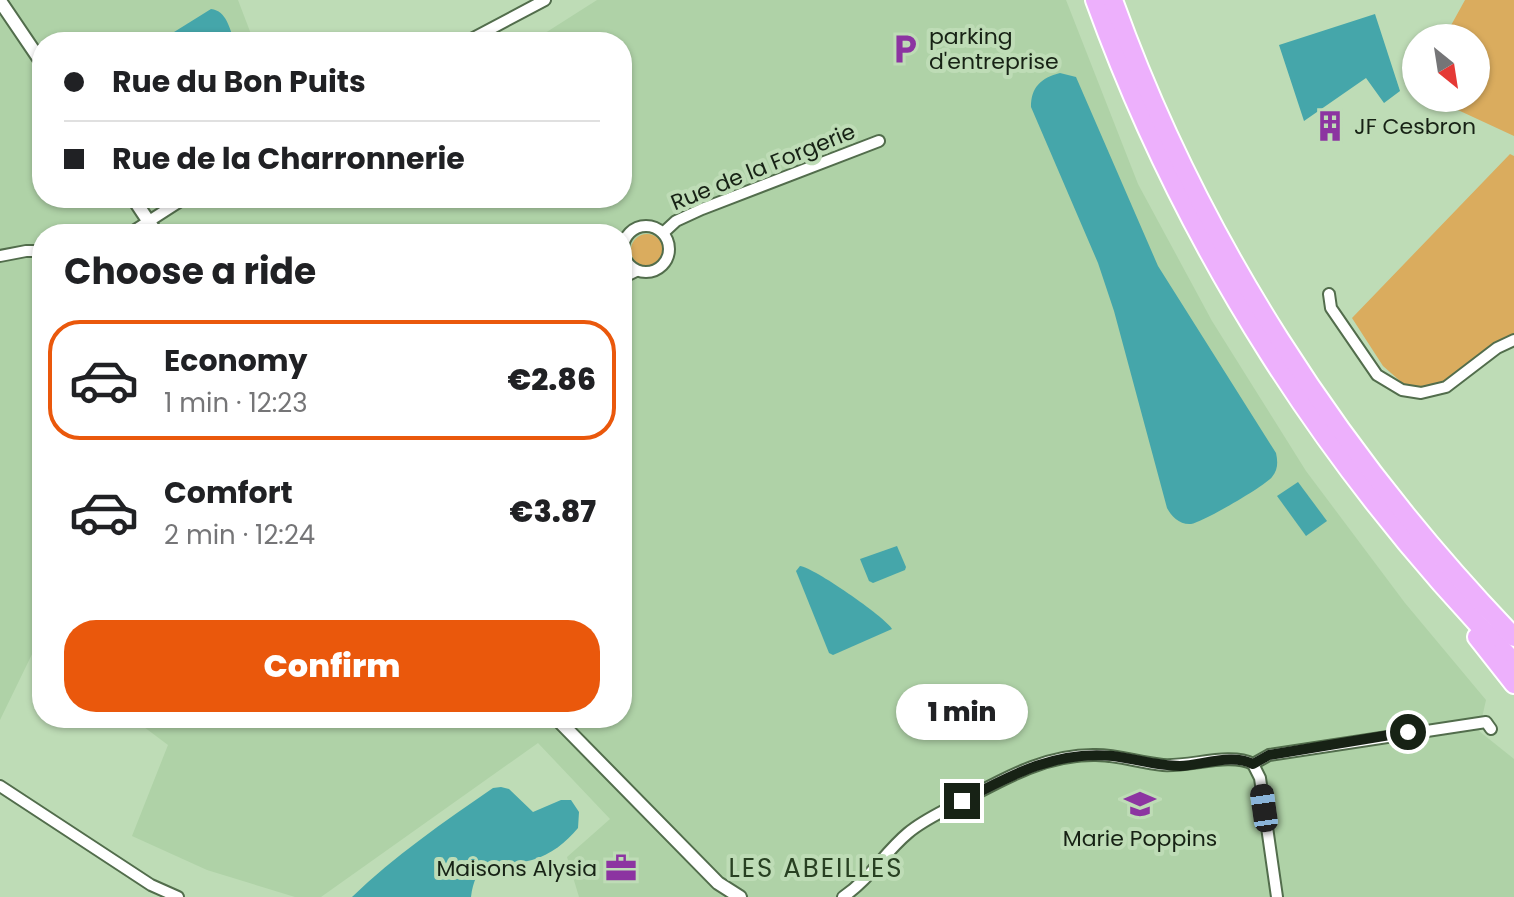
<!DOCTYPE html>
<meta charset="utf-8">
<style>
:root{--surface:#fff;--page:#f6f6f6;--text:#202124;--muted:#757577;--line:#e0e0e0;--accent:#ea580c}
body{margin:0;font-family:Poppins,sans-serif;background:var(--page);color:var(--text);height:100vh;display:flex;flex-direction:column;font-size:30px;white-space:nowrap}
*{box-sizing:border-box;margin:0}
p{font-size:26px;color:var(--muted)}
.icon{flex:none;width:44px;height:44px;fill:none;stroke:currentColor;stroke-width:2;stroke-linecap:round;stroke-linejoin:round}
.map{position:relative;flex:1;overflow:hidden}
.drawer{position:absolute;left:32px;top:224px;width:600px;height:504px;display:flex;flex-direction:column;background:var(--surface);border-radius:32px;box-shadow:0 2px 6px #0004}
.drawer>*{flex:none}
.banner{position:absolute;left:32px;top:32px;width:600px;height:176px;border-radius:32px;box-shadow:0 2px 6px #0004;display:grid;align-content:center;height:176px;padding:0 32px;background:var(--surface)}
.needle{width:52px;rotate:150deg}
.controls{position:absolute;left:1402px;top:24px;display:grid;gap:16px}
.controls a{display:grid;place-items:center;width:88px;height:88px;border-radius:50%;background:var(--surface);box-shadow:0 2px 6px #0004;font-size:40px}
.end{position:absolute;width:36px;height:36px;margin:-18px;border:10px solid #172215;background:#fff;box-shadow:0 0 0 4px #fff}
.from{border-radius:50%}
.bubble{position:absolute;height:56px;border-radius:28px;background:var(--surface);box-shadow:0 2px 6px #0004;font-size:26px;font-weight:800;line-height:56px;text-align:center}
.car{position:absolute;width:24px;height:48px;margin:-24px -12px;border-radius:10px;box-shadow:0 0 6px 2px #0007;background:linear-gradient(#222 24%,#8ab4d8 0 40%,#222 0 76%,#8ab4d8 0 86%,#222 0)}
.banner b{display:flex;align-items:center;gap:28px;height:76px;font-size:30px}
.banner b+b{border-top:2px solid var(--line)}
.banner i{width:20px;height:20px;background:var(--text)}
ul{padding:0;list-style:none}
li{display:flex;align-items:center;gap:24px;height:120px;margin:0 16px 12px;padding:0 16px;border:4px solid transparent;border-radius:32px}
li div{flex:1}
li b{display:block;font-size:30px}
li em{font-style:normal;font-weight:800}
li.current{border-color:var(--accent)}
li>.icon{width:72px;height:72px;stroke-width:1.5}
h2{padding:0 32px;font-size:36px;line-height:96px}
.cta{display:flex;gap:16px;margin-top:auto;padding:16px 32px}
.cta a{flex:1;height:92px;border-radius:32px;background:var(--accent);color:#fff;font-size:32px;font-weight:800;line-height:92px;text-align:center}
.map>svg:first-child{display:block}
.built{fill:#afd2a7}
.green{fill:#daac5e}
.water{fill:#45a6aa}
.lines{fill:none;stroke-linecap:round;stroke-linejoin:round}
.minor-casing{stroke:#526d4c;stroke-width:14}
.tertiary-casing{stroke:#526d4c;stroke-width:16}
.motorway-casing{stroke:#fff;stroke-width:22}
.minor{stroke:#fff;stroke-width:10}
.tertiary{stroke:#fff;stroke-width:12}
.motorway{stroke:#edb0fc;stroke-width:18}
.route{stroke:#172215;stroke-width:10}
.labels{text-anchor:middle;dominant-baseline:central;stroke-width:8;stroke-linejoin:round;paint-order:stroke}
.poi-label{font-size:22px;fill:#172215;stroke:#bedcb6;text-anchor:start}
.street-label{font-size:22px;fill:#172215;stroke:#bedcb6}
.quarter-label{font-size:26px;letter-spacing:2px;fill:#284022;stroke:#bedcb6}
</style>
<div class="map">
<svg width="1514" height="897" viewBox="0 0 1514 897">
<rect width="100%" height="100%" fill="#bedcb6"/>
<!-- built -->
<path class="built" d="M0,0h238l16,42h-212v156h580v-156h-91l66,-42h469l72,184 74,137 94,150 99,132 81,97 -7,31 35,28v138h-935l-12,-40 43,-38 -72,-76 -217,154h-26l-88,-27 -75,-34 36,-91 -36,-27h490v-484h-580v418l-7,-4 -35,72z"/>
<!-- green -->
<g class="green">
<path d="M1465,0h49v136l-82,-38h44v-60h-32z"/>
<path d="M1510,154l4,2v180l-9,1 -56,44 -27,6h-15l-24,-21 -31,-48z"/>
<circle cx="647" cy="250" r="16"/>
</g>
<!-- water -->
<g class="water">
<path d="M211,9c16,2 18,19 24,33h-77z"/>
<path d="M1375,14l25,77 -16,12 -18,-25 -62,43 -25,-76z"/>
<path d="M1060,73l16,4 82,189 118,187c2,9 2,17 -4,24 -7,9 -69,45 -81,47 -11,1 -20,-8 -24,-16l-53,-197 -16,-48 -67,-156c0,-20 10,-29 29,-34z"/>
<path d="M1298,482l29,39 -21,15 -29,-40z"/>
<path d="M897,546l9,21 -1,3 -32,13 -4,-2 -9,-22z"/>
<path d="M800,566c13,1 85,51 92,63l-59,26 -4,-2 -33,-82z"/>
<path d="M501,787l8,2 24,23 28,-12h10l8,12 -1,16c-12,14 -27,27 -46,32 -32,9 -55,-8 -61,37h-119c42,-41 92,-75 141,-109z"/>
</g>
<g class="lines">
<defs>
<g id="minor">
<path d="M466,42l79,-42"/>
<circle cx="646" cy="249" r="23"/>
<path d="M663,233l13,-12 26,-12 177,-68"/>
<path d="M129,234l56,-36"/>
<path d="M0,256l26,-5h16"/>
<path d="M622,278l14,-7"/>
<path d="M1329,294l2,14 46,67 25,15 19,3 25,-6 51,-39 17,-8"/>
<path d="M1253,764l16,-9 217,-33 5,7"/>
<path d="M1253,764l7,14 17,119"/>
<path d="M0,786l151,99 27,12"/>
<path d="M843,897c27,-18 41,-44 65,-64 15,-13 34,-21 52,-31 44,-23 85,-48 136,-47 23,0 44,8 67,10 27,2 67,-13 90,-1"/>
</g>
<g id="tertiary">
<path d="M0,1l42,62"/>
<path d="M133,198l24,36"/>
<path d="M556,718l162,165 22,14"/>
</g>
<g id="motorway">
<path d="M1095,0c90,249 234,473 419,662"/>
<path d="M1113,0c85,238 226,455 401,637"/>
<path d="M1477,637l37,47"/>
</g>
</defs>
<!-- minor casing -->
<use href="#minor" class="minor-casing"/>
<!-- tertiary casing -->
<use href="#tertiary" class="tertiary-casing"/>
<!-- motorway casing -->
<use href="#motorway" class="motorway-casing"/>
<!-- minor -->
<use href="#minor" class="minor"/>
<!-- tertiary -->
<use href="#tertiary" class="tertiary"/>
<!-- motorway -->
<use href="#motorway" class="motorway"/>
</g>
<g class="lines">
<!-- route -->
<path class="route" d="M962,801c49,-26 94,-51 151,-45 23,3 44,10 67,10 23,-1 52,-13 73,-2l16,-9 139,-23"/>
</g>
<!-- icons -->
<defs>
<symbol id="parking-bare" viewBox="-9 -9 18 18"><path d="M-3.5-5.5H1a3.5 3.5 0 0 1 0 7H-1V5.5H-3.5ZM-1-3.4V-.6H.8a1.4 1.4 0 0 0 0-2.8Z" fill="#8c34a1" stroke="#bedcb6" stroke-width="2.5" paint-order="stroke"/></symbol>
<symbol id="building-bare" viewBox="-9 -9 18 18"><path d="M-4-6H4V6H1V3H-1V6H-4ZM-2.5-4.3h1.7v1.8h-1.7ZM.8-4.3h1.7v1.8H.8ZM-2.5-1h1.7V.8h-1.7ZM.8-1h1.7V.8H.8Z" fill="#8c34a1" stroke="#bedcb6" stroke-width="2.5" paint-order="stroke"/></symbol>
<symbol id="school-bare" viewBox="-9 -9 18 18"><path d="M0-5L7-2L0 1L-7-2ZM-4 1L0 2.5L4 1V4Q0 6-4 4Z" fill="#8c34a1" stroke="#bedcb6" stroke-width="2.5" paint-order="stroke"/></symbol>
<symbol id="office-bare" viewBox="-9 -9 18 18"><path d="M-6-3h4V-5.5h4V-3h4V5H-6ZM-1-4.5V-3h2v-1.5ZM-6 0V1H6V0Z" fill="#8c34a1" stroke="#bedcb6" stroke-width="2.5" paint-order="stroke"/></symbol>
</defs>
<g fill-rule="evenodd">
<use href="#parking-bare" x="883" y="27" width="44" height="44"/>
<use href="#building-bare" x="1308" y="104" width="44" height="44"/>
<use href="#school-bare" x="1118" y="782" width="44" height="44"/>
<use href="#office-bare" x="599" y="846" width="44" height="44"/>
</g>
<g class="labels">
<!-- poi labels -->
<g class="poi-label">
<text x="929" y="36">parking<tspan x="929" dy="25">d'entreprise</tspan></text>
<text x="1354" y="126">JF Cesbron</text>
<text x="1140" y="838" text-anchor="middle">Marie Poppins</text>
<text x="597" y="868" text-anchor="end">Maisons Alysia</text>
</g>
<!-- street labels -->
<g class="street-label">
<text transform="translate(763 167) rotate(-22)">Rue de la Forgerie</text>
</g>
<!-- quarter labels -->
<g class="quarter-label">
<text x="816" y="868">LES ABEILLES</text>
</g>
</g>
</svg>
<div class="controls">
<a><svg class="needle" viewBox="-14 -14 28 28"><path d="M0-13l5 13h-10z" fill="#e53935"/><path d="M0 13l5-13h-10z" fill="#757577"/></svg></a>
</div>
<i class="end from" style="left:1408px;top:732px"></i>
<i class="end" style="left:962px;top:801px"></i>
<div class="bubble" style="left:896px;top:684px;width:132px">1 min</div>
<i class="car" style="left:1264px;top:808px;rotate:352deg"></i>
<div class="banner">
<b><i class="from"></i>Rue du Bon Puits</b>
<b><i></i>Rue de la Charronnerie</b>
</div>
<section class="drawer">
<h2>Choose a ride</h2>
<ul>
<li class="current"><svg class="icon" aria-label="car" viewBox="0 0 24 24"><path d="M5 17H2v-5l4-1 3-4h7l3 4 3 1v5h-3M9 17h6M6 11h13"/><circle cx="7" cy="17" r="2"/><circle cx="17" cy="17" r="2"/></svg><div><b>Economy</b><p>1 min · 12:23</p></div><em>€2.86</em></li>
<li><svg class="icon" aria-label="car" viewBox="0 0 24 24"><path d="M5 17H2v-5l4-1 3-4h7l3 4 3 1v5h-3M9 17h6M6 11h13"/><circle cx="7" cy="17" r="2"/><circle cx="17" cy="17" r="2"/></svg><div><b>Comfort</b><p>2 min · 12:24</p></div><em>€3.87</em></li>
</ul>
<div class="cta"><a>Confirm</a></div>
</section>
</div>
